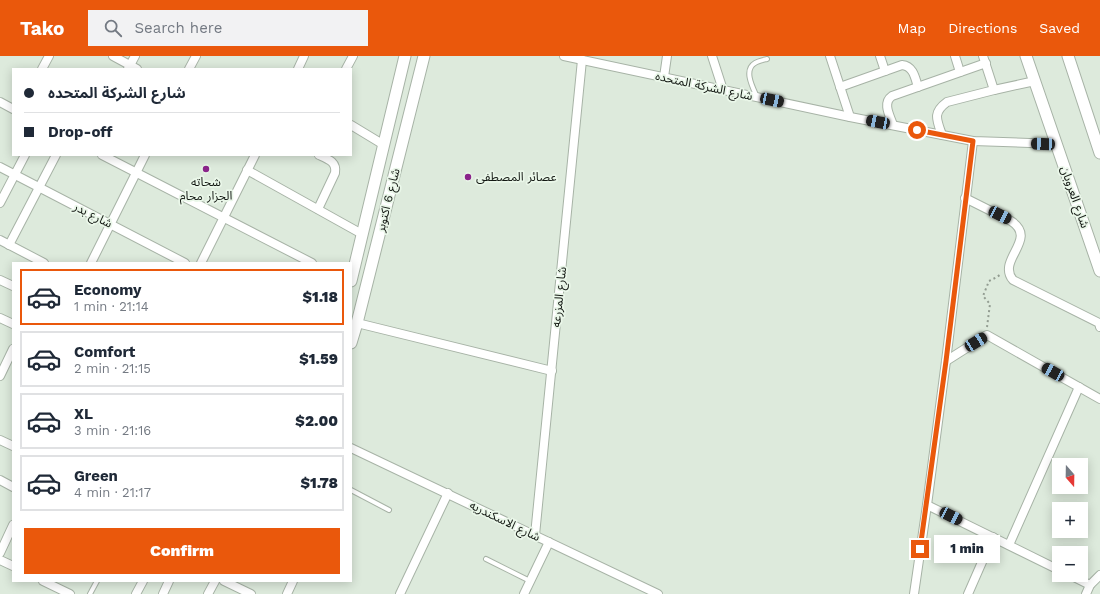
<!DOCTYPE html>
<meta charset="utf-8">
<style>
:root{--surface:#fff;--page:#f2f2f3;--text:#1f2937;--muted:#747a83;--line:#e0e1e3;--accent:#ea580c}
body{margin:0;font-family:"Work Sans","Noto Sans Arabic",sans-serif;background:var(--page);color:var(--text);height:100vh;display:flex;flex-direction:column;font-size:15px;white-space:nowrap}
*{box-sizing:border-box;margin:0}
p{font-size:13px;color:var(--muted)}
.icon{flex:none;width:22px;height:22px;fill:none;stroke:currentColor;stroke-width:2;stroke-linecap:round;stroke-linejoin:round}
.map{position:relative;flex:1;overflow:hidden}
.panel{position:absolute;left:12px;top:206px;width:340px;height:320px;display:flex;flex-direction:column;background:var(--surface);border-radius:0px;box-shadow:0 2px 10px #0003}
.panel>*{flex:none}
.hud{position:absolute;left:12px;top:12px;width:340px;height:88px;border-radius:0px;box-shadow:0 2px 10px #0003;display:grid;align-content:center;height:88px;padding:0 12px;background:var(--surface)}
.needle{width:26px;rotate:160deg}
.controls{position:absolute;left:1052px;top:402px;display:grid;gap:8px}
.controls a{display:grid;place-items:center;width:36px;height:36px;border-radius:0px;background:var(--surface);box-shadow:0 2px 10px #0003;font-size:20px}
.end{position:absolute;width:18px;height:18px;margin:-9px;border:5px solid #ea580c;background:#fff;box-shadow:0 0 0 2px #fff}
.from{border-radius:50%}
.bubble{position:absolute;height:28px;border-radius:0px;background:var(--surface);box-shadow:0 2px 10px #0003;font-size:13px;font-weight:800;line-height:28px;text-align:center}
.car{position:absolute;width:12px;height:24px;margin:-12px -6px;border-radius:5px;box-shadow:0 0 3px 1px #0007;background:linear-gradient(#222 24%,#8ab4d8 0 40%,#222 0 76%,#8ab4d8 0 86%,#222 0)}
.hud b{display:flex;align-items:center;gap:14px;height:38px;font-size:15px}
.hud b+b{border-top:1px solid var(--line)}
.hud i{width:10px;height:10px;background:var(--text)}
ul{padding:7px 0 0;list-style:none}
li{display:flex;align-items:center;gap:12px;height:56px;margin:0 8px 6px;padding:0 4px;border:2px solid var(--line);border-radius:0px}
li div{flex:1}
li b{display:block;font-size:15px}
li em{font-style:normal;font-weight:800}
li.active{border-color:var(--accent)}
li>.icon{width:36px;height:36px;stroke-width:1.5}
.primary-button{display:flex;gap:8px;margin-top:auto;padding:8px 12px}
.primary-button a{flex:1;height:46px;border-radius:0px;background:var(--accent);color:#fff;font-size:16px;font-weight:800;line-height:46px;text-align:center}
header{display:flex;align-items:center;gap:24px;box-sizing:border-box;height:56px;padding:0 20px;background:var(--accent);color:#fff}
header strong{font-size:19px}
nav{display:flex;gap:22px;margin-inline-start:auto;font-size:14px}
.search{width:280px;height:36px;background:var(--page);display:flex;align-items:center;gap:10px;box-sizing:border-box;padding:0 14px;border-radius:0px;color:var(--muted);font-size:15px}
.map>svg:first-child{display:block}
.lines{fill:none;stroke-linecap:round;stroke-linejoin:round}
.lane-casing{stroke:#a7b3a6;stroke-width:6}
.street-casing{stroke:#a7b3a6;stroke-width:10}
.secondary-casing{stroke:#a7b3a6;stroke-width:13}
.path{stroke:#929c91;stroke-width:2;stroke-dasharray:2 3;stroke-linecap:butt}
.lane{stroke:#fff;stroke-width:4}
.street{stroke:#fff;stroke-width:8}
.secondary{stroke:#fff;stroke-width:11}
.route{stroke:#ea580c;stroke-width:5}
.poi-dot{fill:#8a238a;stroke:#eaf7e9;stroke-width:1.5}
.labels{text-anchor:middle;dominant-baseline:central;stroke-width:3.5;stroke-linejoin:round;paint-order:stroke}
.street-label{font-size:12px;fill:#121712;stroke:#eaf7e9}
.poi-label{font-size:12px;fill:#121712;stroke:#eaf7e9;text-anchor:start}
</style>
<header>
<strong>Tako</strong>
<div class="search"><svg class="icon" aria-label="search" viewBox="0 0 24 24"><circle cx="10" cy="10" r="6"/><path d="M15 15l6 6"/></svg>Search here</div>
<nav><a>Map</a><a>Directions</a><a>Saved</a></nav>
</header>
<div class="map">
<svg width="1100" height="538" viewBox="0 0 1100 538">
<rect width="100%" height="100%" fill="#ddeadc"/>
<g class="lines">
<defs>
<g id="lane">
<path d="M757,41c-4,-9 -14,-27 -2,-34 3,-2 8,-3 12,-4"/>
<path d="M351,434l38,20"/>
<path d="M486,503l44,22"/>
<path d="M90,538l7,-13"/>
</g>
<g id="street">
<path d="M113,0l24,13"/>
<path d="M564,0l286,61 123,24 84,3"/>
<path d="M712,0l11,34"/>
<path d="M830,0l20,61"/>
<path d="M880,0l5,15"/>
<path d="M955,0l5,16"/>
<path d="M983,0l11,34"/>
<path d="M42,13l7,-13"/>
<path d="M128,13l7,-13"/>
<path d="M189,13l7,-13"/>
<path d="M298,13l6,-13"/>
<path d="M346,13l7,-13"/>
<path d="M664,21l3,-21"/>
<path d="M840,31l62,-22c11,1 13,12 16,22"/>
<path d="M0,46l13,7"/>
<path d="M351,69l33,20"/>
<path d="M893,69c-3,-9 -11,-22 -1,-29l94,-33"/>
<path d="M942,79c-5,-15 -10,-22 5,-33l47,-12 41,-9"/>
<path d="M102,99l210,108"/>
<path d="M0,111l185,96"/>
<path d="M247,114l115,64"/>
<path d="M965,142l46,23c28,18 -15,39 2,59l86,43 1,4"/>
<path d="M0,147l25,-48"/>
<path d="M318,153l17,-36c2,-11 -7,-14 -16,-18"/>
<path d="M0,184l44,23"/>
<path d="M9,189l47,-90"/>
<path d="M91,207l54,-108"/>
<path d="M201,207l54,-108"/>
<path d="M0,224l13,6"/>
<path d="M0,262l13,6"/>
<path d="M357,267l195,48"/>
<path d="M946,305l41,-26 113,64"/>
<path d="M0,320l13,-27"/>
<path d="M0,384l13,6"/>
<path d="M351,392l307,146"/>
<path d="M0,424l13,7"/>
<path d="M927,449l132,65"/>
<path d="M535,479l47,-475"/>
<path d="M1009,489l70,-158"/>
<path d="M0,497l13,-28"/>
<path d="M0,504l13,6"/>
<path d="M1070,519l20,10"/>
<path d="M43,525l27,13"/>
<path d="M224,525l27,13"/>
<path d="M136,538l7,-13"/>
<path d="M163,538l6,-13"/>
<path d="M208,538l7,-13"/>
<path d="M287,538l6,-13"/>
<path d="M400,538l48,-101"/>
<path d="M524,538l25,-52"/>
<path d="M914,538l13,-89 19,-144 27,-220"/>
<path d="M968,538l25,-57"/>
<path d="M1086,538l4,-9 10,-10"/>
</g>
<g id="secondary">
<path d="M1026,0l74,215"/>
<path d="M1068,0l32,97"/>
<path d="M351,225l54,-225"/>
<path d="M351,287l6,-20 67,-267"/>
</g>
</defs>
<!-- lane casing -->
<use href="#lane" class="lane-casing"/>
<!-- street casing -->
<use href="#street" class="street-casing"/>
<!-- secondary casing -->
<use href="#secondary" class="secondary-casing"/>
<!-- path -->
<path class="path" d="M987,271l3,-23 -7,-8 6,-15 8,-4 4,-3"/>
<!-- lane -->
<use href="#lane" class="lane"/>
<!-- street -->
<use href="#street" class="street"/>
<!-- secondary -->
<use href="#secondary" class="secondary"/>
</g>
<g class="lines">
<!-- route -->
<path class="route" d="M917,74l56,11 -27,220 -26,188"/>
</g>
<!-- markers -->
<g class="poi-dot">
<circle cx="206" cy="113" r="4"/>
<circle cx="468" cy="121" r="4"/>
</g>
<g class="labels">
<!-- street labels -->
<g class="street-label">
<text transform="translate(704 30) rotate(12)">شارع الشركة المتحده</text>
<text transform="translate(1075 141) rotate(71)">شارع العروبان</text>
<text transform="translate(388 144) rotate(-76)">شارع 6 اكتوبر</text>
<text transform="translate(93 159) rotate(27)">شارع بدر</text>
<text transform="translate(559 241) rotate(-84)">شارع المزرعه</text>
<text transform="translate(505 465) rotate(26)">شارع الاسكندريه</text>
</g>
<!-- poi labels -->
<g class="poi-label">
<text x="476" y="121">عصائر المصطفى</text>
<text x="206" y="126" text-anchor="middle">شحاته<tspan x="206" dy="14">الجزار محام</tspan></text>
</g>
</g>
</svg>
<div class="controls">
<a><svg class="needle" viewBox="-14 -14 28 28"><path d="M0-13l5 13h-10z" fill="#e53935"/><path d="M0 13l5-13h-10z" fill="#747a83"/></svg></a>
<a>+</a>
<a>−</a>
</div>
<i class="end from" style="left:917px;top:74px"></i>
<i class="end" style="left:920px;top:493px"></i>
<div class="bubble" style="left:934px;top:479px;width:66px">1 min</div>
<i class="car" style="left:772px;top:44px;rotate:102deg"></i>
<i class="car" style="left:878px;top:66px;rotate:281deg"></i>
<i class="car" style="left:1043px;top:88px;rotate:272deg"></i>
<i class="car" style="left:1000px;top:159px;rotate:116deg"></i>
<i class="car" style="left:976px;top:286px;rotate:58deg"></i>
<i class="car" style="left:1053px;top:316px;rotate:299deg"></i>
<i class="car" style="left:951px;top:460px;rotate:117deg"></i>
<div class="hud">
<b><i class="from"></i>شارع الشركة المتحده</b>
<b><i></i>Drop-off</b>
</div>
<section class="panel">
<ul>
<li class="active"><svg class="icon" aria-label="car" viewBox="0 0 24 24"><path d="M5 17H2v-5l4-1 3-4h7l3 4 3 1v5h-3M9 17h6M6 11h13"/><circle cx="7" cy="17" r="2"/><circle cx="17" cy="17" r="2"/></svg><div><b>Economy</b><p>1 min · 21:14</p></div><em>$1.18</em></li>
<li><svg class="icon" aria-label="car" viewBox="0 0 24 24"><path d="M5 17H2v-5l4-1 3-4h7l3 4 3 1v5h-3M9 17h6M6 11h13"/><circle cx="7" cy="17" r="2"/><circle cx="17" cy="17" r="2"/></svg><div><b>Comfort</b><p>2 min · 21:15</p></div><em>$1.59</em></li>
<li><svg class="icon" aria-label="car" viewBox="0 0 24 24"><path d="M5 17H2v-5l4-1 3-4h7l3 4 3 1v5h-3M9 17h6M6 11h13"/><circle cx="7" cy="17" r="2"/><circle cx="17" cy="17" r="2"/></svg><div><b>XL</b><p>3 min · 21:16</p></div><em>$2.00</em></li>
<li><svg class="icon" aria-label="car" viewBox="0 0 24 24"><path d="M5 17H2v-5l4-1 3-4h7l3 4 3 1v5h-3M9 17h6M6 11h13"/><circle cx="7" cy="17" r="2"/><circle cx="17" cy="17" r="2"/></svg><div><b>Green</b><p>4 min · 21:17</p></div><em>$1.78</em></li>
</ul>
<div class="primary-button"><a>Confirm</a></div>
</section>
</div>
